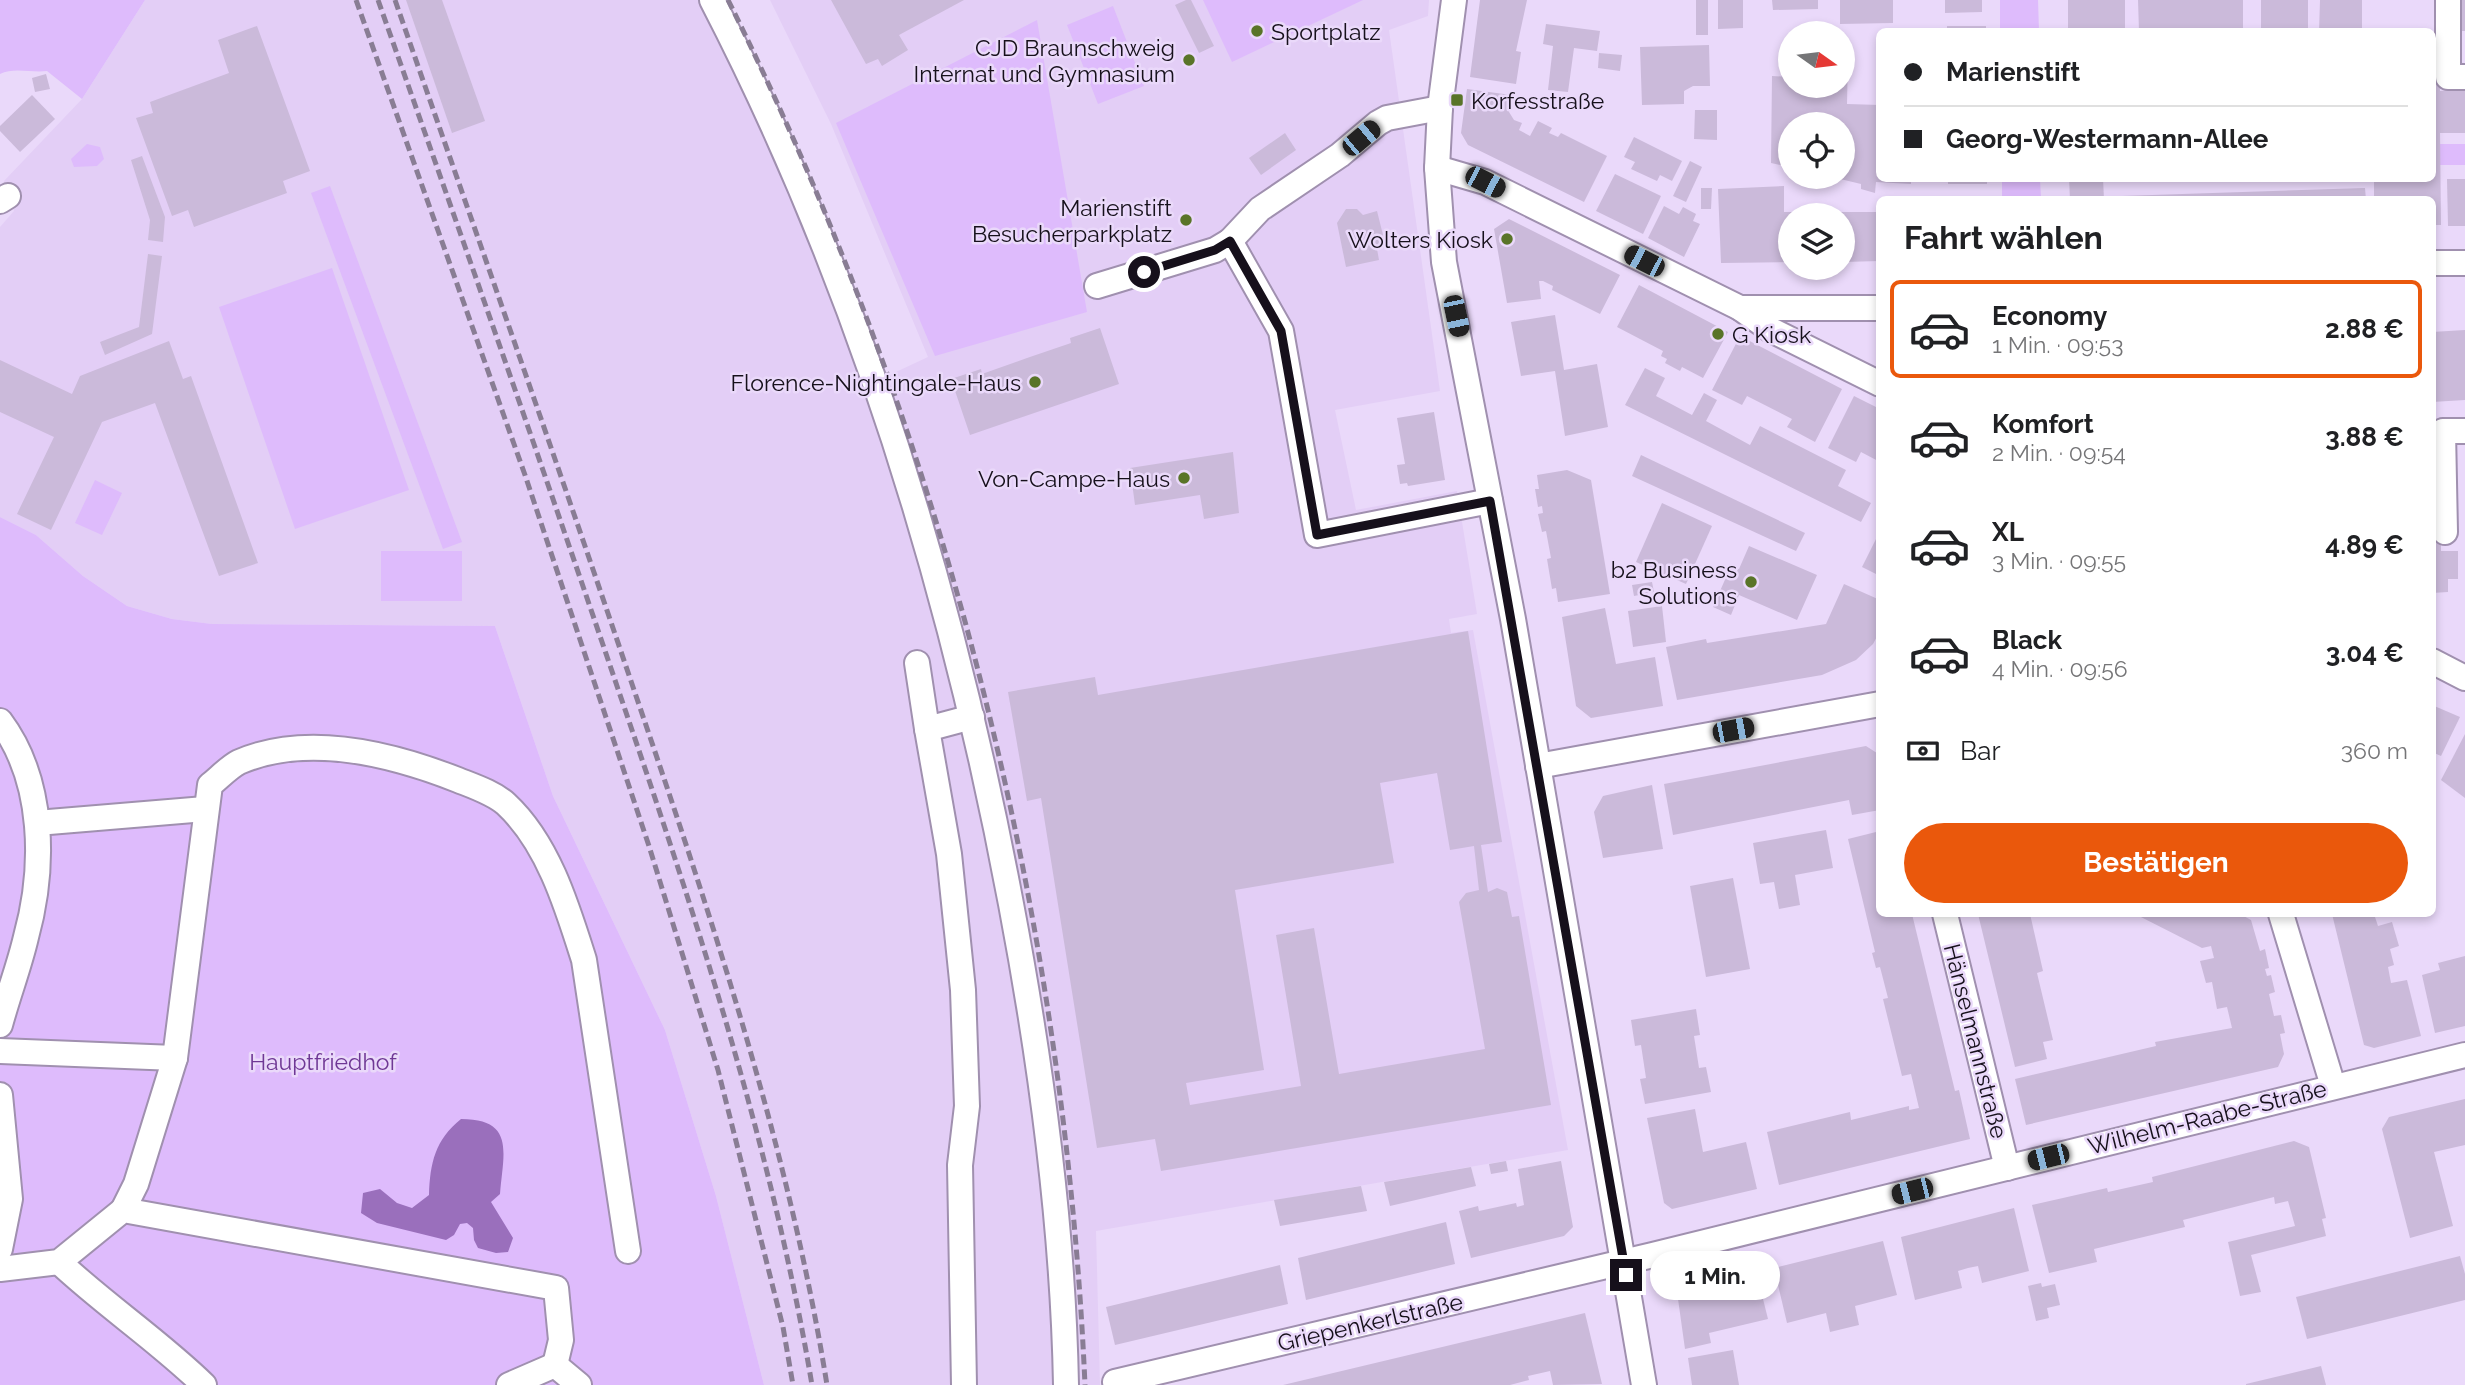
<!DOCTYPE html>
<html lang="de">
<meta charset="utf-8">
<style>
:root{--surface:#fff;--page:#f2f2f2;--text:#202124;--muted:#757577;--line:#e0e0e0;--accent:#ea580c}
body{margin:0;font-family:Raleway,sans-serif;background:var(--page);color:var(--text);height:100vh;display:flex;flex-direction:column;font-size:26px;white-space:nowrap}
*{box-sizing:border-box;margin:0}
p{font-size:23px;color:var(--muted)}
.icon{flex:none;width:38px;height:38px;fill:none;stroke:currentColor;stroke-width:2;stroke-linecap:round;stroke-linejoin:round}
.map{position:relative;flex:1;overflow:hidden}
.panel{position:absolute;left:1876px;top:196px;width:560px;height:721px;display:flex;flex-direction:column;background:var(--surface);border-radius:10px;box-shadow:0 4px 10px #0003}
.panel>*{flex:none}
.top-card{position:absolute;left:1876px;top:28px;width:560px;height:154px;border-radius:10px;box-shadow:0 4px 10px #0003;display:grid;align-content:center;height:154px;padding:0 28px;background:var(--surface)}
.needle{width:46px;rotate:104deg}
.fabs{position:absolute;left:1778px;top:21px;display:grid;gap:14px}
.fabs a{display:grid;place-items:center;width:77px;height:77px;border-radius:50%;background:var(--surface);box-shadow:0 4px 10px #0003;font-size:35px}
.end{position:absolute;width:32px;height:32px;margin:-16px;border:9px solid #16101b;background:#fff;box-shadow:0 0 0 4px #fff}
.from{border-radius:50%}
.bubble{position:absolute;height:49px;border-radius:24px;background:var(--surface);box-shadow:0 4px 10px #0003;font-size:23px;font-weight:700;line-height:49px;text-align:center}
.car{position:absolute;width:21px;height:42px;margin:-21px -10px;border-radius:9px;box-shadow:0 0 5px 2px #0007;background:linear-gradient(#222 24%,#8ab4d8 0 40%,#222 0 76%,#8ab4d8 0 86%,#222 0)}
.top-card b{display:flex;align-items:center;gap:24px;height:66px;font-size:26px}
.top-card b+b{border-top:2px solid var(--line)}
.top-card i{width:18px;height:18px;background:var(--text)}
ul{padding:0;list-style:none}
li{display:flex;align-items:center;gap:21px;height:98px;margin:0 14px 10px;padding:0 14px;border:4px solid transparent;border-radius:10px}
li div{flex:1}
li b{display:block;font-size:26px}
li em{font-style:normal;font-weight:700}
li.current{border-color:var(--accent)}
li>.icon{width:63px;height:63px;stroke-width:1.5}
h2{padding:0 28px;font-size:32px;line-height:84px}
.pay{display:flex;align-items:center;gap:18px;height:77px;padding:0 28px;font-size:26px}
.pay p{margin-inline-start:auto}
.primary-button{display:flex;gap:14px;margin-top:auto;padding:14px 28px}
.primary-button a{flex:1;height:80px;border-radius:42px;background:var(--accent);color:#fff;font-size:28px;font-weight:700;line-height:80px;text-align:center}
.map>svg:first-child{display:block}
.built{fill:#e3cef6}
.green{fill:#debbfc}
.water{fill:#9a6fbc}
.building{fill:#cbbada;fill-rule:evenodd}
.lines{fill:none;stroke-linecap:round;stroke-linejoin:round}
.minor-casing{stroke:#a090af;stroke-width:28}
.minor{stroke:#fff;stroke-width:24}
.rail{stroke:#897d94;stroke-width:5;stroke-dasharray:10 5;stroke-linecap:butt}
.route{stroke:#16101b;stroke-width:9}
.poi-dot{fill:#597428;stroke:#ead9fa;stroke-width:2.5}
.labels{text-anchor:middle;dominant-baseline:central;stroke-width:5;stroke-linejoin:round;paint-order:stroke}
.poi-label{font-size:23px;fill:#16101b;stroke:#ead9fa;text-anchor:end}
.street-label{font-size:23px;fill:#16101b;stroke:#ead9fa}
.park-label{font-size:23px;fill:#6f3895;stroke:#ead9fa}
</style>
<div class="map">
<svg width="2465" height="1385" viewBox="0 0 2465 1385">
<rect width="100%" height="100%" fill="#ead9fa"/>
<!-- built -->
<path class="built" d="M145,0h556l182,378 45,-21 -97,-233 -61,-124h659l-1,16 -39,14 51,361 -105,19 21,100 101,-19 20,123 -28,5 2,14 22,-3 95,520 -472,81 4,154h-336l-48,-189 -51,-166 -112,-234 -58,-170 -283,-2 -40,-5 -45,-13 -44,-30 -47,-41 -36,-18v-290l14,-16 -10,-30 78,-82z"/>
<!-- green -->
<g class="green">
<path d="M0,0h145l-63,99 -35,-28c-16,2 -33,-4 -47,3z"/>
<path d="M1203,0h160l-131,62z"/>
<path d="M2000,0h38l1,31h-39z"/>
<path d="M1113,6l31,80 -46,18 -31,-79z"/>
<path d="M1037,20l50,292 -152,44 -99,-233z"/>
<path d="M87,144l13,3 4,12 -7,7 -23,1 -3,-8z"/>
<rect x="2440" y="144" width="25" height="21"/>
<path d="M2002,179h38l1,20h-39z"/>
<path d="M330,186l132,356 -19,7 -132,-356z"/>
<path d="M332,268l77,222 -114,39 -76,-222z"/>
<path d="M95,480l27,13 -20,42 -27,-12z"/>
<path d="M0,517l36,18 47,41 44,30 45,13 40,5 283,2 58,170 112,234 51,166 48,189h-764z"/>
<rect x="381" y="551" width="81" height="50"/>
</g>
<!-- water -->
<path class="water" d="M461,1119c55,0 42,35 39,75l-9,8 22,36 -5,14 -12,1 -18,-5 -4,-8 -1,-12 -6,-5 -7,1 -6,11 -8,5 -69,-17 -16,-10 2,-20 17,-4 17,14 15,5 17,-13c1,-32 6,-55 32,-76z"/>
<!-- building -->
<g class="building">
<path d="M406,0h36l43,121 -33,12z"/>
<path d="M831,0h133l-65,35 9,15 -26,16 -4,-7 -12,5z"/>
<path d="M1186,0h5l23,46 -15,7 -24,-48z"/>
<path d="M1480,0h47l-11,51 5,1 -5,32 -46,-7z"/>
<rect x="1696" y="0" width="12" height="35"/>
<path d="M1718,0h25v28l-25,1z"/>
<path d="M1772,0h46v9l-45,1z"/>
<path d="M1840,0h53v23l-53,1z"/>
<path d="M1945,0h37v12l-37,1z"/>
<rect x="2068" y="0" width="57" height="32"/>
<path d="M2138,0h105v32h-104z"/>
<rect x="2261" y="0" width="47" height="32"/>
<path d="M2320,0h42v32h-43z"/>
<rect x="2450" y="0" width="15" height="31"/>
<path d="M1546,24l54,7 -3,20 -23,-3 -6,44 -20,-2 5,-44 -10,-2z"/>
<path d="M257,26l53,145 -27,10 4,12 -93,34 -6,-17 -16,6 -36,-98 17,-5 -3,-11 79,-29 -11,-33z"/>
<rect x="1947" y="26" width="39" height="6"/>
<path d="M1709,45l1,41h-17l-9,5v13l-42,1 -2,-58z"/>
<path d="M1843,51l5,5 -1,48 33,1v73h31v6l-35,-2 -1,11 -14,-4v-5l-25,-6 7,-1v-53h-53v43l-19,-4 1,-87 18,1v9h53z"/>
<path d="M1599,53l23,2 -2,16 -22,-3z"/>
<path d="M2432,59h7l1,32 25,-3v45h-25l1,92h-9v-25h-58v-22h58z"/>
<path d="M46,74l4,15 -15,3 -3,-14z"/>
<path d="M1467,89l44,6 -2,17 5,8 8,3 -3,7 11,6 8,-15 14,7 -3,5 9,4 3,-4 46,23 -23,46 -116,-57 -7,-12z"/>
<path d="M32,95l23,24 -35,33 -20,-21v-5z"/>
<path d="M1695,110h22v30l-23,-1z"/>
<path d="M1285,133l11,17 -35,25 -12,-17z"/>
<path d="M1634,137l48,24 -10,20 -12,-6 -3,6 -26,-12 4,-7 -11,-5z"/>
<path d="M142,156l23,61 -2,25 -15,-2 2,-20 -19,-60z"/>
<path d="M1690,161l12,6 -16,35 -13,-6z"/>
<path d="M1615,174l46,22 -18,38 -47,-23z"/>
<rect x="1948" y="178" width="39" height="6"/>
<path d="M2069,178h34l1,22h-34z"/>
<path d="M2447,179h18v47h-17z"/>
<path d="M1784,186v26h96v49l-37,1v-47h-53v47l-69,1 -3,-74z"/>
<path d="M1701,188h11l-1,21h-10z"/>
<path d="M2365,188l1,12h-244v-4z"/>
<path d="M1664,206l15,8 4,-7 13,7 -3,7 7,3 -16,33 -36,-19z"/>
<path d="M1346,209h11l6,6 14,-4 9,36 -9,2 2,11 -33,7 -9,-44z"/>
<path d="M1509,219l111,56 -20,39 -48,-24 1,-4 -10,-5h-4l2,18 -34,4 -13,-74z"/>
<path d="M148,254l14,2 -10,78 -47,21 -5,-13 39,-15z"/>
<path d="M1639,285l89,47 -25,46 -21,-11 -2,4 -15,-8 2,-4 -6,-3 2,-5 -46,-24z"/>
<path d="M1555,315l9,55 33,-6 11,63 -43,9 -10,-65 -34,5 -10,-54z"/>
<path d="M1100,328l19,56 -149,51 -19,-56 30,-10 1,5 45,-16 44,-15 -1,-5z"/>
<path d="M2465,330v70l-33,2v-70z"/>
<path d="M1740,336l102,53 -27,53 -28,-15 5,-8 -45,-23 -5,9 -30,-15z"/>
<path d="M169,341l14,38 8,-3 67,187 -39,13 -64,-173 -53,19 -51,108 -34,-16 37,-77 -54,-25v-52l72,34 8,-18z"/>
<path d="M1645,368l20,10 -9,18 36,19 12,-22 13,7 -11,21 44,24 10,-19 86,44 -8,16 33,17 -10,19 -236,-117z"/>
<path d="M1854,396l26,13v53l-19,-10 -5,10 -28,-14z"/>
<path d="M1434,412l11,68 -37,6 -1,-3 -7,1 -3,-19 8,-1 -8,-46z"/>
<path d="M1233,452l6,61 -35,6 -4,-24 -65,10 -5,-37z"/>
<path d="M1641,455l164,78 -9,18 -164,-75z"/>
<path d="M2432,455h8l1,96h17v28h-10v13l-16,1z"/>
<path d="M1567,470l24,10 19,114 -52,8 -2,-14 -4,1 -5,-30 4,-1 -5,-27 -4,1 -4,-18 5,-1 -1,-7 -4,1 -3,-18h4l-2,-14z"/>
<path d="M1662,503l50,23 -26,58 -50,-22z"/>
<path d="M1880,531v45l-18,-9z"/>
<path d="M1749,546l68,29 -20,45 -58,-25 -8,20 -18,-8 18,-41 8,3z"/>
<path d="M1652,582l2,10 -20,4 -2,-11z"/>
<path d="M1844,584l36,16v31l-7,13 -17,16 -34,15 -145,25 -11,-53 40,-8 1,4 119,-19z"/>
<path d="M1662,606l4,36 -33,5 -5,-36z"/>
<path d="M1605,608l11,56 39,-7 8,49 -72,12 -15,-12 -14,-89z"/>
<path d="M1468,631l34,211 -21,3 7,47 9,-4 10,4 5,25 7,-1 32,189 -390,66 -6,-32 -58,9 -56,-350 -14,3 -19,-109 87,-15 3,18zM1437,773l13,77 24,-4 5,44 -13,3 -7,9 26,147 -146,25 -25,-146 -38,7 25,151 -111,19 -4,-22 78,-13 -29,-180 159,-27 -14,-80z"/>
<path d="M2432,705l28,12 -19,39 -9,-4z"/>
<path d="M2465,734v64l-24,-18z"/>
<path d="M1866,746l14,9v55l-28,5 -3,-15 -176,35 -9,-51z"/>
<path d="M1652,785l11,64 -60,9 -9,-46 9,-16z"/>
<path d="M1826,830l7,38 -38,7 5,30 -21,4 -5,-27 -14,2 -7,-41z"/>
<path d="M1880,831v83h32l43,177 4,-1 11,49 -191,46 -12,-53 83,-20 1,8 58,-14v4l10,-2 -8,-34 -9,2 -19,-77 5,-1 -8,-31 -4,1 -4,-15 3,-1 -27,-113z"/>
<path d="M1733,878l17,91 -44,8 -16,-91z"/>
<path d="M1978,914h52l13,57 -6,2 16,67 -10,2 4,17 -32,8z"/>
<path d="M2135,914h105l11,6 9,31 5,-2 4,19 -4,1 2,7 4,-1 4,17 -6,2 5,22 7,-1 4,18 -5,1 4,20 -6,13 -252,58 -11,-46 141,-33 -1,-4 77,-14 -5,-21 -10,2 -5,-27 -6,1 -6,-22 14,-3 -3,-12 -9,2z"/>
<path d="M2332,914h42l4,12 14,-4 7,24 -9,3 4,16 -6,2 3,16 16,-3 14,56 -47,12 -10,-3z"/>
<path d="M2465,956v70l-30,7 -13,-58 18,-5 -2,-7z"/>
<path d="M1696,1009l4,26 -6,1 5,32 7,-1 5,25 -66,12 -5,-25 6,-1 -5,-33 -6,1 -4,-26z"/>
<path d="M2465,1099v46l-31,7 19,74 -43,12 -28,-109 7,-12z"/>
<path d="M1695,1109l8,43 43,-10 11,47 -85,20 -8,-6 -17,-85z"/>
<path d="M2294,1141l15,6 17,71 -4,1 4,17 -75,19 10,37 -21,4 -12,-54 67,-16 -7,-25 -13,3 -1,-7 -91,23 2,7 -91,22 3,13 -48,11 -17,-68 75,-17 1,4 45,-10 -1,-5z"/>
<path d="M1506,1161l2,10 -17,3 -2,-10z"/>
<path d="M1561,1161l12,66 -9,9 -93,22 -12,-47 19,-5 1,5 37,-8 1,4 7,-2 -6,-36z"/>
<path d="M1471,1167l5,19 -86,20 -6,-24z"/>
<path d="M1361,1186l6,25 -87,15 -6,-26z"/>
<path d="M2014,1208l15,63 -47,12 -4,-17 -10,2 -10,3 4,17 -47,12 -14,-63z"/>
<path d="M1446,1222l9,42 -149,36 -8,-42z"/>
<path d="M1883,1241l14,54 -42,11 4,19 -29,7 -4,-19 -39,10 -13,-55z"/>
<path d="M2460,1256l5,18v26l-158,39 -11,-42z"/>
<path d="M1280,1265l8,39 -173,41 -9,-38z"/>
<path d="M1756,1271l12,48 -59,14 2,10 -26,6 -7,-50 8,-11z"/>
<path d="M2041,1283l1,4 13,-3 5,21 -13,3 2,10 -13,3 -8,-35z"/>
<path d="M1585,1313l17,71 -49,1 -3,-14 -22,5 1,4 -19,5h-227z"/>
<path d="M1733,1350l6,35h-47l-4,-27z"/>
<path d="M2321,1366l5,19h-80v-1z"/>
</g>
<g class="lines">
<defs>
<g id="minor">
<path d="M712,0c147,284 240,590 299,904 30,158 52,319 55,481"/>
<path d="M1454,0l-14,108 -3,60 7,94 69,357 131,766"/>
<path d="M2448,0v77h16"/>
<path d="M1437,168l48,14 255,126 31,22 109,54"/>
<path d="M0,201l8,-5"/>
<path d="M1230,241l51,90 36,204 173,-34"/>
<path d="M2432,263h33"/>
<path d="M1097,286l118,-36 15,-9 30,-32 80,-54 38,-32 9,-5 53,-10"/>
<path d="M1740,308h140"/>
<path d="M2445,532l-2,-101h22"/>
<path d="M2432,661l33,17"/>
<path d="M917,663l10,66"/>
<path d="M0,721c45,60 45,147 26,216 -7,30 -18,58 -26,88"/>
<path d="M1538,766l342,-62"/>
<path d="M37,823l168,-14"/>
<path d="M1945,914l62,254"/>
<path d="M2281,914l52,172"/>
<path d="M0,1051l175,7"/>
<path d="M0,1095l10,104 -10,50"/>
<path d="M123,1210l13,-26 39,-126 35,-273c9,-7 19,-18 29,-23 69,-30 153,-8 219,18 15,6 36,13 48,24 42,39 61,102 78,156l44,291"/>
<path d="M59,1262c47,44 100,79 145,123"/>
<path d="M0,1269l59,-7 64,-52 433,78 5,52 -6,25"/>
<path d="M555,1365l24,20"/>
<path d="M1115,1382l538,-127 812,-200"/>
<path d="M509,1385l46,-20"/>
<path d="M964,1385l-4,-220 7,-59 -4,-116 -14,-136 -22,-125 45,-12"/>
</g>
</defs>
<!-- minor casing -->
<use href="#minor" class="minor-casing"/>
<!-- minor -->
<use href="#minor" class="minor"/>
<!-- rail -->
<g class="rail">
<path d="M356,0l169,475 124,371 69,224 65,257 10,58"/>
<path d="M378,0c81,229 162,459 240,689 78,228 154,458 194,696"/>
<path d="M395,0c80,230 161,459 239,690 77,226 155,458 193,695"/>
<path d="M728,0c214,429 336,906 357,1385"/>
</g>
</g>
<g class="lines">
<!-- route -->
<path class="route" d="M1144,272l71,-22 15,-9 51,90 36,204 173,-34 136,774"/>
</g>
<!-- markers -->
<g class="poi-dot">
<circle cx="1257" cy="31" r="7"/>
<circle cx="1189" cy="60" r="7"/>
<rect x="1450" y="93" width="14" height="14" rx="3.5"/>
<circle cx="1186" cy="220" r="7"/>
<circle cx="1507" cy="239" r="7"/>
<circle cx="1718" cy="334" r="7"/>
<circle cx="1035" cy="382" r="7"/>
<circle cx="1184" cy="478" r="7"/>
<circle cx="1751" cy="582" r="7"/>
</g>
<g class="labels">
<!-- poi labels -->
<g class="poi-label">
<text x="1271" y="31" text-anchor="start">Sportplatz</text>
<text x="1175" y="47">CJD Braunschweig<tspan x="1175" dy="26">Internat und Gymnasium</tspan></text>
<text x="1471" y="100" text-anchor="start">Korfesstraße</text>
<text x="1172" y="207">Marienstift<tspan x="1172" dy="26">Besucherparkplatz</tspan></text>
<text x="1493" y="239">Wolters Kiosk</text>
<text x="1732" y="334" text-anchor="start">G Kiosk</text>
<text x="1021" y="382">Florence-Nightingale-Haus</text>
<text x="1170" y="478">Von-Campe-Haus</text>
<text x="1737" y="569">b2 Business<tspan x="1737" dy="26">Solutions</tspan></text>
</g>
<!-- street labels -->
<g class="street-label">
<text transform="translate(1976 1041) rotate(76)">Hänselmannstraße</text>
<text transform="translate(2207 1117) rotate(-14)">Wilhelm-Raabe-Straße</text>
<text transform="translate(1370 1322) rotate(-13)">Griepenkerlstraße</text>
</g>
<!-- park labels -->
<g class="park-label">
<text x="323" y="1061">Hauptfriedhof</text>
</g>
</g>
</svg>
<div class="fabs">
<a><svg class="needle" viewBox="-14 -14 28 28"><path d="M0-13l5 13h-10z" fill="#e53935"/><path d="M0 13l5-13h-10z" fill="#757577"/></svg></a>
<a><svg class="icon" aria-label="locate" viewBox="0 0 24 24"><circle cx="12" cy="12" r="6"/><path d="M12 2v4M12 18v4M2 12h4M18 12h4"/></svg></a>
<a><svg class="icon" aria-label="layers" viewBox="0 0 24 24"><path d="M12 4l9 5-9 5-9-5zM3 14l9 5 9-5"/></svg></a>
</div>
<i class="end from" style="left:1144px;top:272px"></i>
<i class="end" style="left:1626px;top:1275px"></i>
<div class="bubble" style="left:1650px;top:1251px;width:130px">1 Min.</div>
<i class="car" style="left:1361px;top:138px;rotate:50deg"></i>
<i class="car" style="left:1485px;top:182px;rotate:117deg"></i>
<i class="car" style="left:1644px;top:261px;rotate:297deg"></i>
<i class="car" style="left:1456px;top:316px;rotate:168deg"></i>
<i class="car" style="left:1733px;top:730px;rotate:79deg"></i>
<i class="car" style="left:2048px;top:1157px;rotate:256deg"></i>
<i class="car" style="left:1912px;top:1191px;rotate:256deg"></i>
<div class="top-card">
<b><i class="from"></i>Marienstift</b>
<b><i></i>Georg-Westermann-Allee</b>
</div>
<section class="panel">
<h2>Fahrt wählen</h2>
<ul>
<li class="current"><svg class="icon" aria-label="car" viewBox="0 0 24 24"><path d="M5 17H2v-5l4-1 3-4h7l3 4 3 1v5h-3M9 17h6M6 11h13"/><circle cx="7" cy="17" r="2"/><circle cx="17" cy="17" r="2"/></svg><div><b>Economy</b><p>1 Min. · 09:53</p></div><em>2.88 €</em></li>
<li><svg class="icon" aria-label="car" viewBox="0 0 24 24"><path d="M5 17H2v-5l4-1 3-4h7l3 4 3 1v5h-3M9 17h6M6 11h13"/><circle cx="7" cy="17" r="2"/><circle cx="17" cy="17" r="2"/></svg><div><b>Komfort</b><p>2 Min. · 09:54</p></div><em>3.88 €</em></li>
<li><svg class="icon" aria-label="car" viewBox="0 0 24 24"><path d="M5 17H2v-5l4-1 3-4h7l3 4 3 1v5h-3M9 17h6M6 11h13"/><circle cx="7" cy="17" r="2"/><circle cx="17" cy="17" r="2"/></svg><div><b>XL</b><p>3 Min. · 09:55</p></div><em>4.89 €</em></li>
<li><svg class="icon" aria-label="car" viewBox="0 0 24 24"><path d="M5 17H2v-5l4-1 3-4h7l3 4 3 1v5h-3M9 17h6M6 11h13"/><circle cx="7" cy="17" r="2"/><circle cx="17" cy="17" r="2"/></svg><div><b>Black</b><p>4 Min. · 09:56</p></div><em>3.04 €</em></li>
</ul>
<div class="pay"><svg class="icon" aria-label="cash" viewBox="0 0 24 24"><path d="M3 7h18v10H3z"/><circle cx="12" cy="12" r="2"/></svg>Bar<p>360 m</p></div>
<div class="primary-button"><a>Bestätigen</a></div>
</section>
</div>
